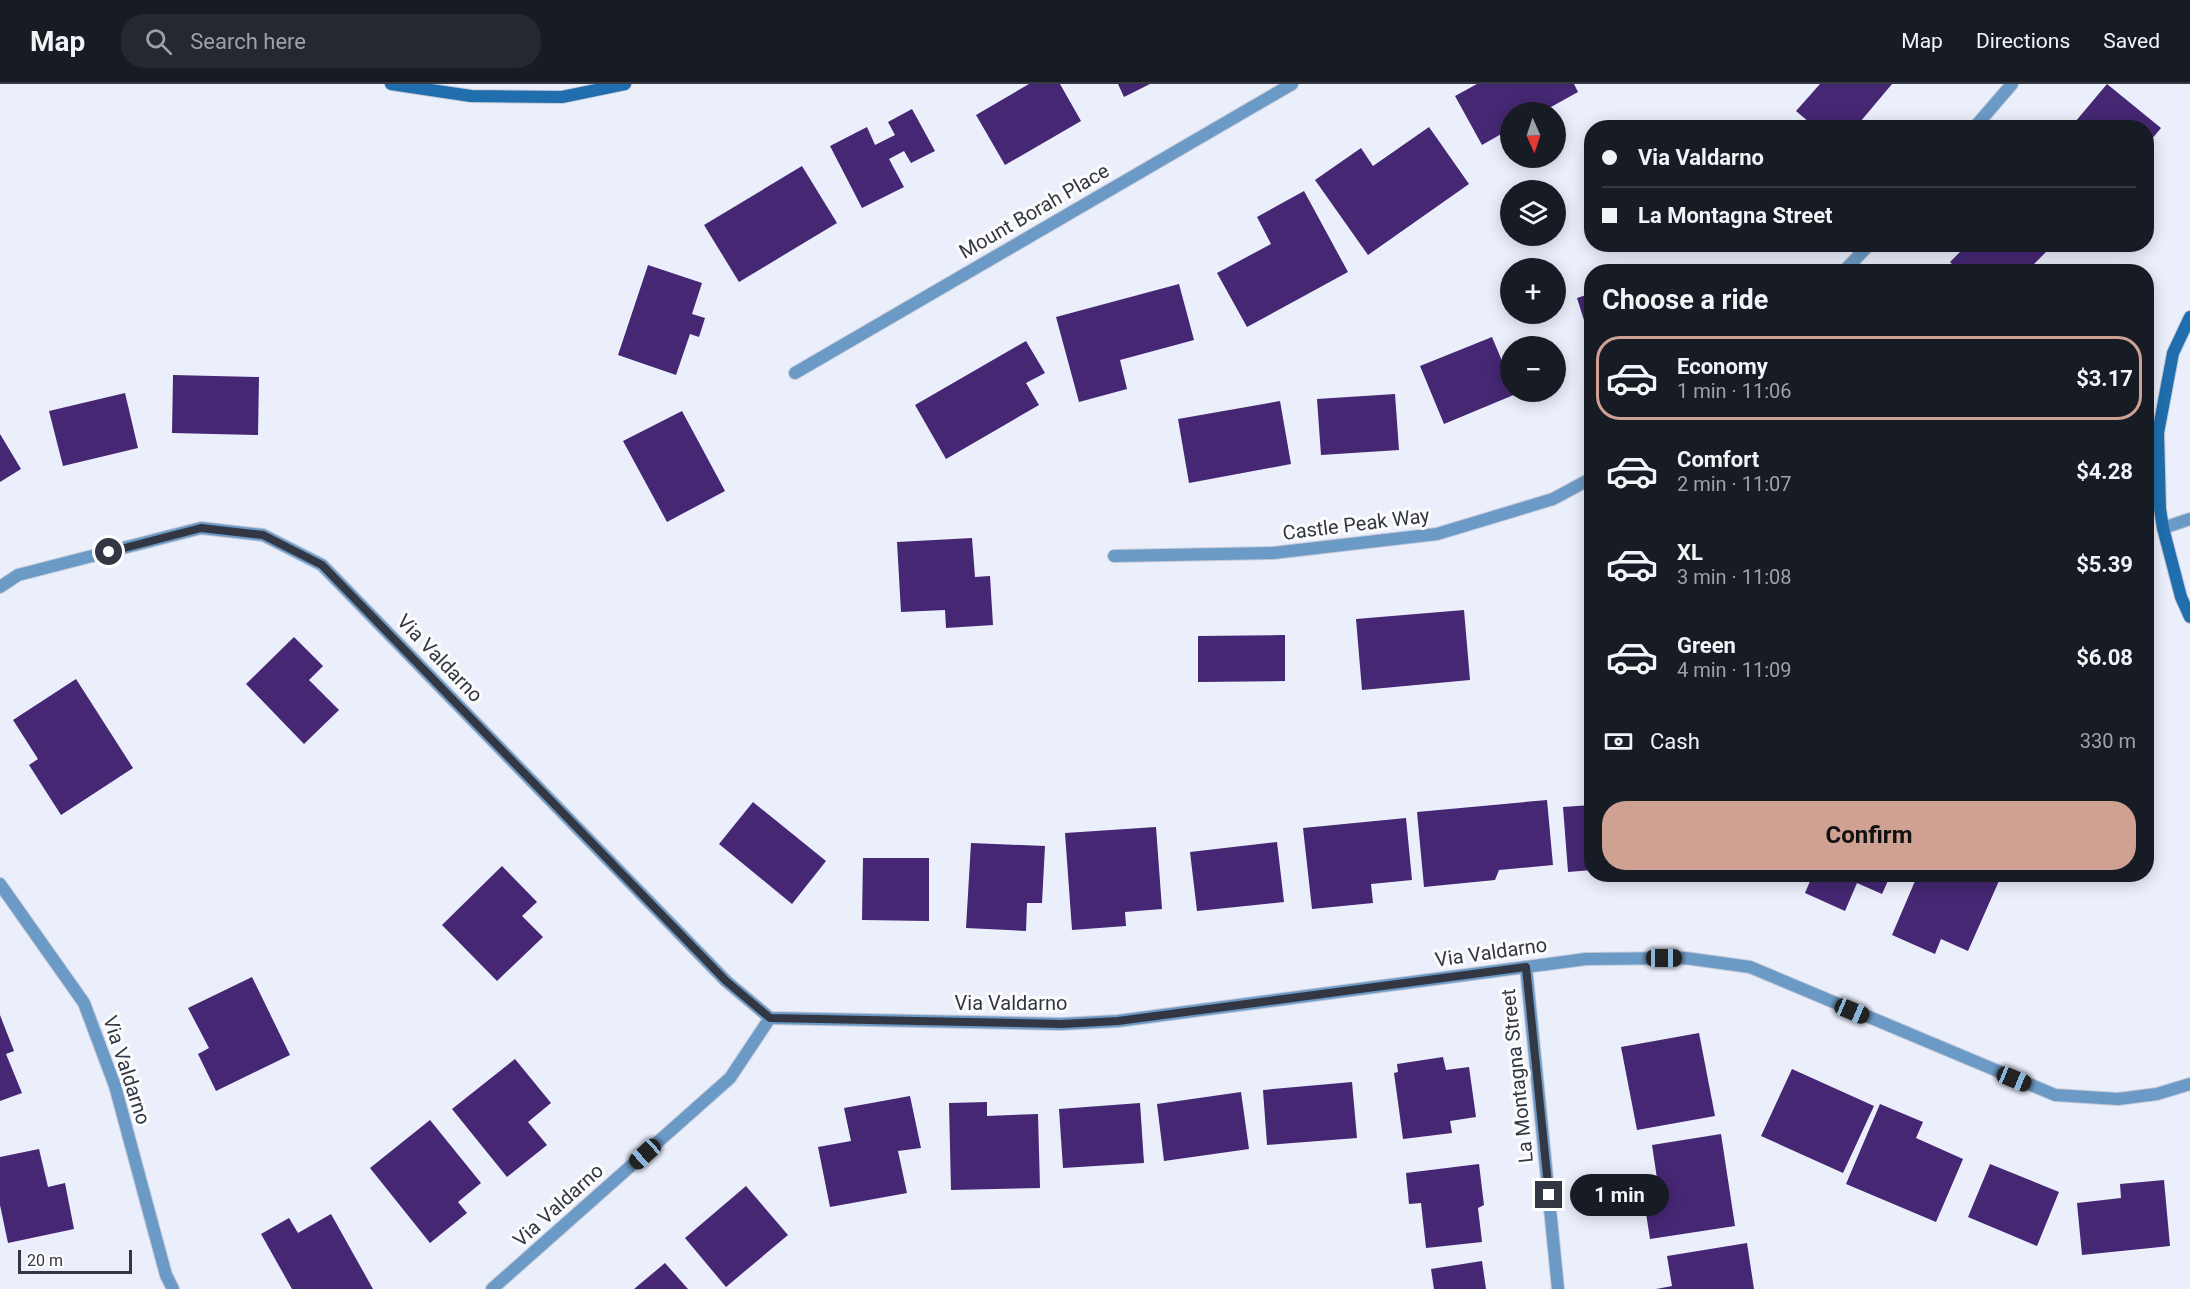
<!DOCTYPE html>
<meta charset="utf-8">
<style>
:root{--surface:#171b24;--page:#242831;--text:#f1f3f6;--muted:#9ea1a6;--line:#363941;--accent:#cea193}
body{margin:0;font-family:Roboto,sans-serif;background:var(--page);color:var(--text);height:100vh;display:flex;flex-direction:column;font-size:22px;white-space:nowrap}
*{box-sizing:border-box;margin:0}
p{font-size:20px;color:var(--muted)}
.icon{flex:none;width:33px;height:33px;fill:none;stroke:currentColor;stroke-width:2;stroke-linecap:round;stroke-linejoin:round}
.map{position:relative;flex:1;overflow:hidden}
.sheet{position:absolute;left:1584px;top:180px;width:570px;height:618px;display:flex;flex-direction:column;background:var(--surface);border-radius:24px;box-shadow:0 3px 15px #0003}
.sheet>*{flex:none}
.top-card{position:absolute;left:1584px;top:36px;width:570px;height:132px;border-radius:24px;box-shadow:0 3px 15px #0003;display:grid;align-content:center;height:132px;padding:0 18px;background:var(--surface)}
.needle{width:39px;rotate:177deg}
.controls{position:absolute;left:1500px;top:18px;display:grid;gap:12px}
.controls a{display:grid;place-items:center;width:66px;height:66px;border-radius:50%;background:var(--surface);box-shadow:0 3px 15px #0003;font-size:30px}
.scale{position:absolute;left:18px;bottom:15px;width:114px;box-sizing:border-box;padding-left:6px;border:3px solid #333743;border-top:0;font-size:16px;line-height:21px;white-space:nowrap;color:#333743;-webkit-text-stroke:4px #fcfcfc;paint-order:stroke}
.end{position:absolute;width:27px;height:27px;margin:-14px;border:8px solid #333743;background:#fff;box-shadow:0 0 0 3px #fff}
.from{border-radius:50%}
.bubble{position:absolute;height:42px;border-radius:21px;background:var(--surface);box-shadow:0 3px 15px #0003;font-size:20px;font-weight:700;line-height:42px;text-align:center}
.car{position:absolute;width:18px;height:36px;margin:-18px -9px;border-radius:8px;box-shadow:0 0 4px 2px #0007;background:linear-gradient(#222 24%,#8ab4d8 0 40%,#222 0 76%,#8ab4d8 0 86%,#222 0)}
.top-card b{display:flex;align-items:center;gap:21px;height:57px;font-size:22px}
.top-card b+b{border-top:2px solid var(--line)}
.top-card i{width:15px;height:15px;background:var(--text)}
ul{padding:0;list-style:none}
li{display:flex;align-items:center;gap:18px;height:84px;margin:0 12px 9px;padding:0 6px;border:3px solid transparent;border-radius:24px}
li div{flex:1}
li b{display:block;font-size:22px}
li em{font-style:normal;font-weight:700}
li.active{border-color:var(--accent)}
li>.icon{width:54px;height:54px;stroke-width:1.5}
h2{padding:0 18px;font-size:27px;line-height:72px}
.pay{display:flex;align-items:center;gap:15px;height:66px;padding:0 18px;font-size:22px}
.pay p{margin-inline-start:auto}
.primary-button{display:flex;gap:12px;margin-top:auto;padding:12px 18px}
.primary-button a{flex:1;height:69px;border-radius:24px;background:var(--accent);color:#111;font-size:24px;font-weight:700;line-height:69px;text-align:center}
header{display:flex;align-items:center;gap:36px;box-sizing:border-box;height:84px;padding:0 30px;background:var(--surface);border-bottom:2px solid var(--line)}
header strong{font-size:28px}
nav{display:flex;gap:33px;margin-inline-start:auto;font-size:21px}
.search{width:420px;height:54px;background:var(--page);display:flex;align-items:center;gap:15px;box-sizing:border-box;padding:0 21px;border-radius:24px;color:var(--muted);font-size:22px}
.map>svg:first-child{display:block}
.building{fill:#452773}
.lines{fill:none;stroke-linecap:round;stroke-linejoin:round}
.street-casing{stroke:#c6cad7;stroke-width:14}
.secondary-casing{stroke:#c6cad7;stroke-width:14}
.street{stroke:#6c9ac6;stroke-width:12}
.secondary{stroke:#206eae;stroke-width:12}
.route{stroke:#333743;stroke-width:8}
.labels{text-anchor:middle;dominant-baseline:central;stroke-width:6;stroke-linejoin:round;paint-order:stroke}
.street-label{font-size:20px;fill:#333743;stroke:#fcfcfc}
</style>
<header>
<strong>Map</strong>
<div class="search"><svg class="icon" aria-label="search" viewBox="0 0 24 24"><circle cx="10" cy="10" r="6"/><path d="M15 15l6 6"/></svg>Search here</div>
<nav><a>Map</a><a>Directions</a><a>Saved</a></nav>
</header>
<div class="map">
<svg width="2190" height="1205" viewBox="0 0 2190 1205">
<rect width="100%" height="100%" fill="#ebeffc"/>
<!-- building -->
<g class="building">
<path d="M1029,0h31l21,37 -76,44 -29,-50z"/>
<path d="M1118,0h32l-26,13z"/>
<path d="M1477,0h97l4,8 -36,20h-32v17l-28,16 -27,-49z"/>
<path d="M1820,0h72l-37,44h-39l-20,-17z"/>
<path d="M2107,0l54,44 -15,18v-18h-76z"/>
<path d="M912,25l23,42 -24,12 -7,-12 -15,8 15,28 -42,21 -32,-62 37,-19 8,18 20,-10 -7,-13z"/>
<path d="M1429,43l40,57 -101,71 -53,-75 46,-32 12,18z"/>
<path d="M802,82l35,57 -98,59 -35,-57z"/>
<path d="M1304,107l44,81 -101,55 -30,-54 54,-29 -14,-27z"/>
<path d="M1968,160h86l-28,28h-67l-9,-10z"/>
<path d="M648,181l54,18 -10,31 13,4 -6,19 -9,-3 -14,41 -58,-20z"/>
<path d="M1179,200l15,56 -74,20 7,29 -48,13 -23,-85z"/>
<path d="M1592,209v49h-1l-14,-44z"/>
<path d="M1492,253l18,43v12h5l1,2 -72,30 -24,-58z"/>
<path d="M1026,257l19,32 -19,10 13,22 -93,54 -31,-54z"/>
<path d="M173,291l86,2 -1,58 -86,-2z"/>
<path d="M125,309l13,55 -75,18 -14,-55z"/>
<path d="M1395,310l4,56 -78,5 -4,-56z"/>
<path d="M1280,317l11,63 -102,19 -11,-64z"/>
<path d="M682,327l43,80 -58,31 -44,-81z"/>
<path d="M0,350l21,35 -21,13z"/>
<path d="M972,454l3,39 15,-1 3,49 -47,3 -1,-18 -44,2 -4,-70z"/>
<path d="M1464,526l6,70 -108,10 -6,-71z"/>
<path d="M1285,551v46l-87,1v-46z"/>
<path d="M294,553l29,29 -14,14 30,30 -35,34 -58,-60z"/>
<path d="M76,595l57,89 -72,47 -32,-50 9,-6 -25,-39z"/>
<path d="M1547,716l6,65 -54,5 -4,10 -71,7 -7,-75z"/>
<path d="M753,718l73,59 -34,43 -73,-60z"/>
<path d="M1592,721v65l-24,2 -5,-65z"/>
<path d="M1406,734l6,62 -41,4 2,19 -61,6 -9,-81z"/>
<path d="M1156,743l6,82 -37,3 1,14 -54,4 -7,-97z"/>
<path d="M1277,758l7,60 -87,9 -7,-59z"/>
<path d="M971,759l74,3 -3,57h-15l-1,28 -60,-3z"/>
<path d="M863,774h66v63l-67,-1z"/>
<path d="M502,782l35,36 -15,14 21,21 -46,44 -55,-56z"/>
<path d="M1754,790h20l-2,6z"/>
<path d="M1813,790h78l-9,20 -25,-11 -12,28 -40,-18z"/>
<path d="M1918,790h84l-34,77 -27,-12 -6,15 -43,-19z"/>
<path d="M252,893l38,78 -74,36 -18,-37 11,-6 -21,-40z"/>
<path d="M0,931l14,36 -8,3 16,39 -22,8z"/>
<path d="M1699,949l16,83 -78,14 -16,-83z"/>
<path d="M1443,973l3,13 23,-3 7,50 -26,4 2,12 -49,6 -9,-66 4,-1 -1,-8z"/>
<path d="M515,975l36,44 -23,19 19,23 -40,32 -55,-68z"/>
<path d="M1792,985l82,37 -31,67 -82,-37z"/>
<path d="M1352,998l5,56 -90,7 -4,-55z"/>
<path d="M1241,1008l8,57 -85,12 -7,-57z"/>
<path d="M910,1012l11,52 -23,3 9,42 -77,14 -12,-60 33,-6 -7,-33z"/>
<path d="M987,1018v14l51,-2 2,74 -89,2 -2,-87z"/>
<path d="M1140,1019l4,60 -81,5 -4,-59z"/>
<path d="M1880,1020l43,18 -7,16 47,21 -27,63 -90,-38z"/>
<path d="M430,1036l51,63 -23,19 9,11 -37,30 -60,-75z"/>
<path d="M1721,1050l14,92 -85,13 -8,-52 16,-2 -6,-40z"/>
<path d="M39,1065l9,38 17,-4 9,46 -66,14 -8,-38v-48z"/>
<path d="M1479,1080l5,41 -6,3 4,34 -56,6 -5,-45 -12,1 -3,-31z"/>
<path d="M1990,1080l69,28 -22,54 -69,-29z"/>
<path d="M2164,1096l6,66 -88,9 -5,-52 44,-5 -1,-14z"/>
<path d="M746,1102l42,49 -62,52 -41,-49z"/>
<path d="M331,1130l42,75h-81l-31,-55 28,-16 9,15z"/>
<path d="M1747,1159l7,46h-98l16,-3 -5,-30z"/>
<path d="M1482,1177l4,28h-52l-3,-20z"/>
<path d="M665,1179l23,26h-54z"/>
</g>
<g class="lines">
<defs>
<g id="street">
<path d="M1974,44l38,-44"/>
<path d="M1843,188l27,-28"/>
<path d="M795,289l497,-289"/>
<path d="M2163,444l27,-9"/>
<path d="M1114,472l159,-3 164,-19 116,-35 39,-21"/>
<path d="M0,503l18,-12 183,-47 62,7 59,30 404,416 44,37 291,6 57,-3 468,-62 99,-1 65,9 305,128 63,4 39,-5 33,-10"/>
<path d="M0,800l84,119 31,83 51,189 7,14"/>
<path d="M1526,883l32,322"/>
<path d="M492,1205l238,-211 40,-60"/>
</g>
<g id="secondary">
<path d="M391,0l80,12 91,1 63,-13"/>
<path d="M2190,233l-17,36 -15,80 2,76 3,19 18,69 9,20"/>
</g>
</defs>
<!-- street casing -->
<use href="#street" class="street-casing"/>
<!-- secondary casing -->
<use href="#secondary" class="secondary-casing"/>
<!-- street -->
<use href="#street" class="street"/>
<!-- secondary -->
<use href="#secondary" class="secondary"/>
</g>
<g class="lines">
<!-- route -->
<path class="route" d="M109,468l92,-24 62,7 59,30 404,416 44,37 292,6 56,-3 408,-54 23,228"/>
</g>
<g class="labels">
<!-- street labels -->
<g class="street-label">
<text transform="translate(1034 127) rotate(-30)">Mount Borah Place</text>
<text transform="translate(1356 440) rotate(-7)">Castle Peak Way</text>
<text transform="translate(440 574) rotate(46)">Via Valdarno</text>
<text transform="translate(1491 868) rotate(-8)">Via Valdarno</text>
<text x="1011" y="919">Via Valdarno</text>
<text transform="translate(127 986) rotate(72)">Via Valdarno</text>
<text transform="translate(1517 992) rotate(-96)">La Montagna Street</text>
<text transform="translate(558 1121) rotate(-42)">Via Valdarno</text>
</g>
</g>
</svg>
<div class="controls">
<a><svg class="needle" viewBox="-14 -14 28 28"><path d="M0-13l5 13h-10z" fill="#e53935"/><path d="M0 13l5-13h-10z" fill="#9ea1a6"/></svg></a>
<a><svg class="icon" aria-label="layers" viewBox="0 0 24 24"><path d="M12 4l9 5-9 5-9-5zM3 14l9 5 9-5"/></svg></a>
<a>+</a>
<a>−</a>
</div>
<div class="scale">20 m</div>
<i class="end from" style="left:109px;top:468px"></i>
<i class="end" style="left:1549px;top:1111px"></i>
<div class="bubble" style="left:1570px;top:1090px;width:99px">1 min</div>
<i class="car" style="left:1664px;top:874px;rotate:90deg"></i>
<i class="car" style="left:1852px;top:927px;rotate:113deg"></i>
<i class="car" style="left:2014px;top:995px;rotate:112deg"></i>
<i class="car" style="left:645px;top:1070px;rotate:228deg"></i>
<div class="top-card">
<b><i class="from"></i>Via Valdarno</b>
<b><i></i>La Montagna Street</b>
</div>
<section class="sheet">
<h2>Choose a ride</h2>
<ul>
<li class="active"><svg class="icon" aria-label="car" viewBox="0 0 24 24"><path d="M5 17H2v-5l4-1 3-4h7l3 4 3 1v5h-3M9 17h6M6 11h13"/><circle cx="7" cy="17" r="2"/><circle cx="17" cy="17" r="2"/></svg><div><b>Economy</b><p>1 min · 11:06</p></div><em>$3.17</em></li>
<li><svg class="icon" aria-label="car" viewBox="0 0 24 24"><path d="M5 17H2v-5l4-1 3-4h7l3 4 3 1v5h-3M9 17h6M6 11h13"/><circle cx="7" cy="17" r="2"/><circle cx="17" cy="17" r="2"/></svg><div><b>Comfort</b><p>2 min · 11:07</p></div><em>$4.28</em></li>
<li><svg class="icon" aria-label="car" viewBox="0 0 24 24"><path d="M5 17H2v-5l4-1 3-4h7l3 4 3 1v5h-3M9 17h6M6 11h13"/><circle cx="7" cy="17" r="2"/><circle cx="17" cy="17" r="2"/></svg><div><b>XL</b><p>3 min · 11:08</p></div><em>$5.39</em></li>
<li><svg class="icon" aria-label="car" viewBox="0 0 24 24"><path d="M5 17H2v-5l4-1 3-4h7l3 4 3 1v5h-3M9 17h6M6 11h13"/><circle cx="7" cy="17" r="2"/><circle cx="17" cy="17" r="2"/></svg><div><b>Green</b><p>4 min · 11:09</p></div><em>$6.08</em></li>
</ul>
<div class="pay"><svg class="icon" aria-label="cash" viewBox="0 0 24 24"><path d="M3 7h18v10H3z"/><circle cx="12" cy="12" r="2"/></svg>Cash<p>330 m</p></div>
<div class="primary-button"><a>Confirm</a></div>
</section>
</div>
